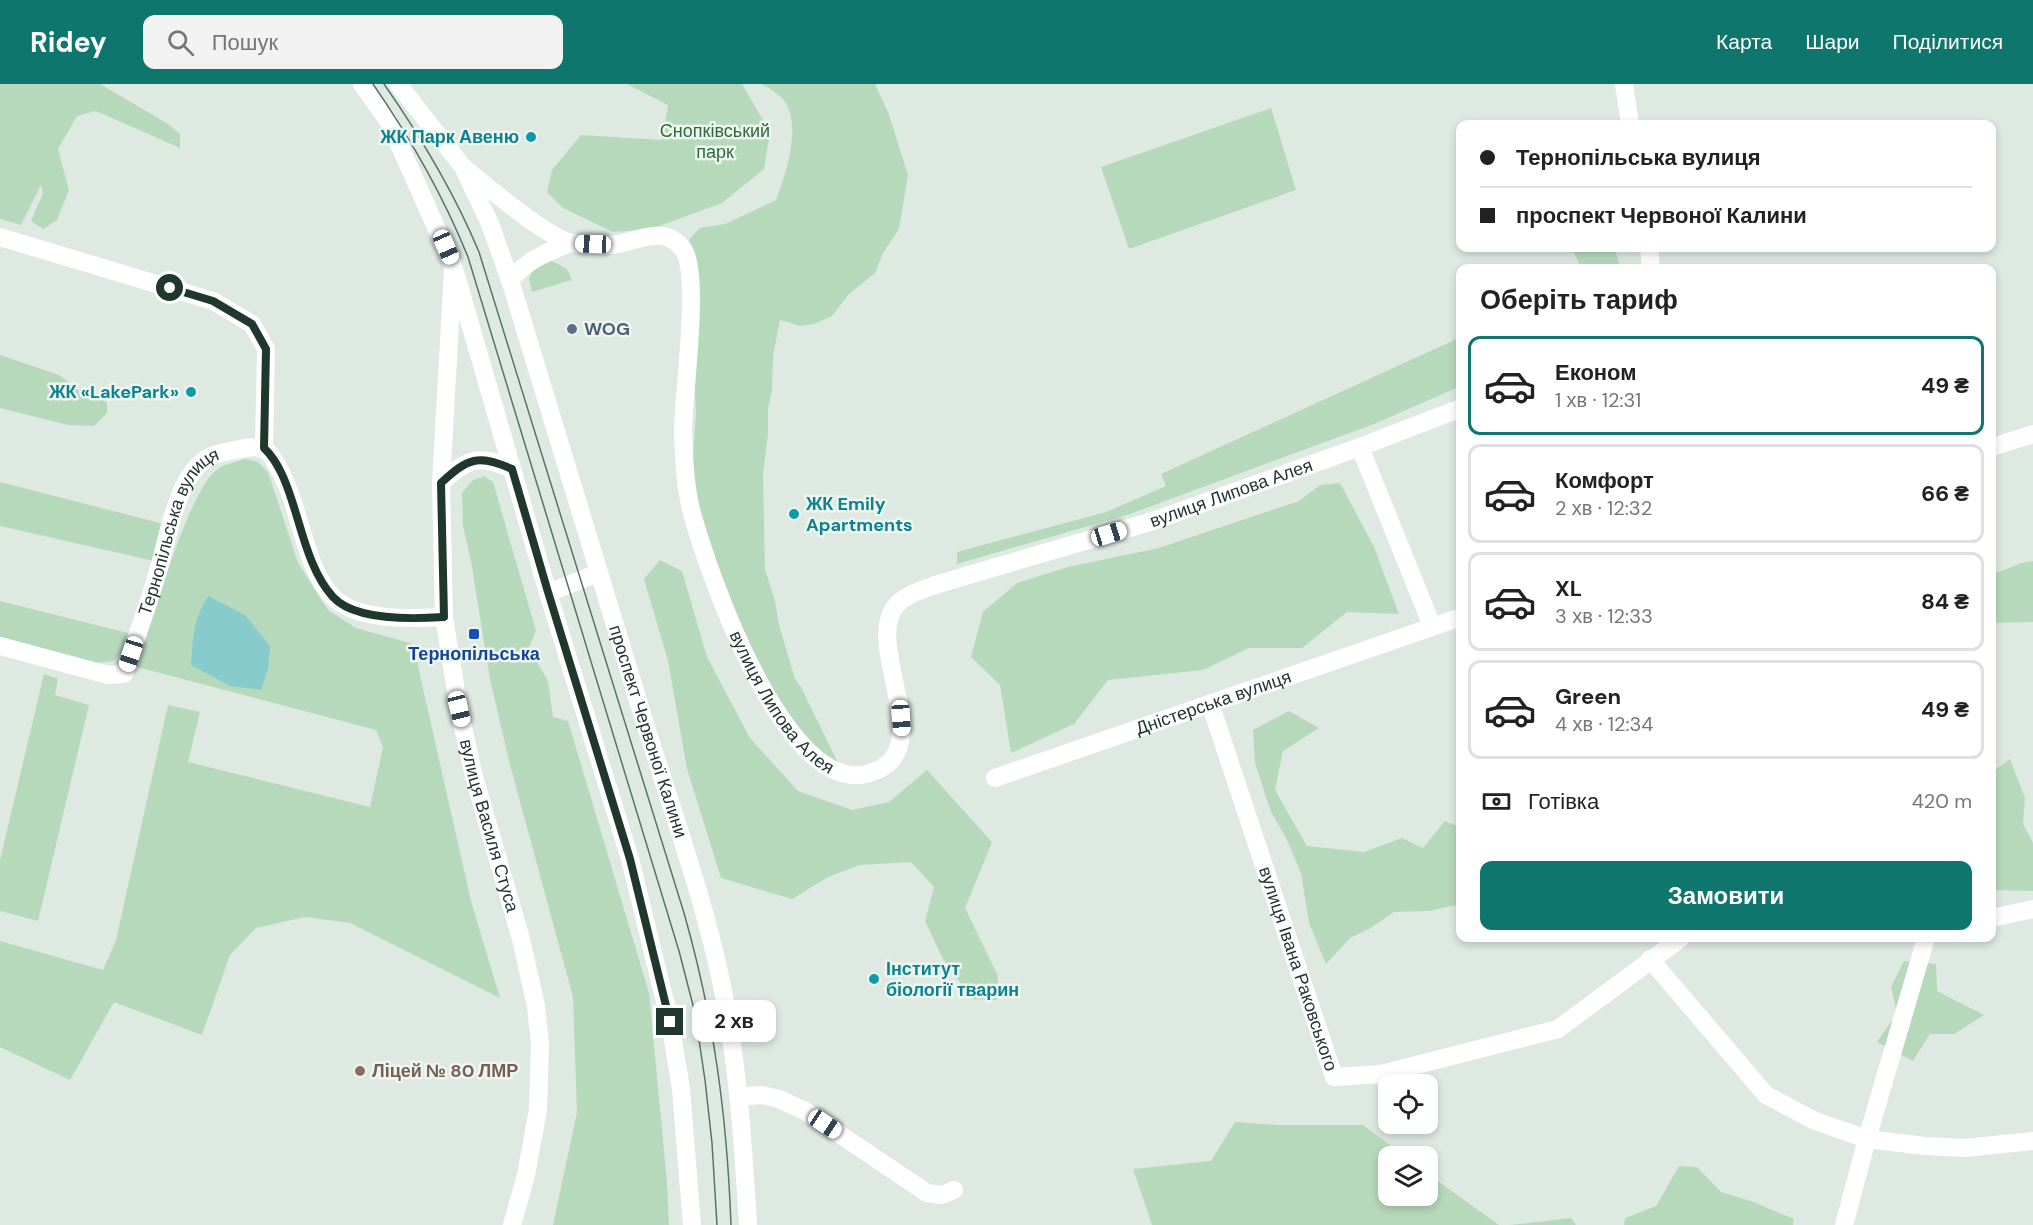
<!DOCTYPE html>
<html lang="uk">
<meta charset="utf-8">
<style>
:root{--surface:#fff;--page:#f2f2f2;--text:#222;--muted:#767676;--line:#e0e0e0;--accent:#0f766e}
body{margin:0;font-family:"DM Sans",sans-serif;background:var(--page);color:var(--text);height:100vh;display:flex;flex-direction:column;font-size:22px;white-space:nowrap}
*{box-sizing:border-box;margin:0}
p{font-size:20px;color:var(--muted)}
.icon{flex:none;width:33px;height:33px;fill:none;stroke:currentColor;stroke-width:2;stroke-linecap:round;stroke-linejoin:round}
.map{position:relative;flex:1;overflow:hidden}
.drawer{position:absolute;left:1456px;top:180px;width:540px;height:678px;display:flex;flex-direction:column;background:var(--surface);border-radius:12px;box-shadow:0 3px 9px #0003}
.drawer>*{flex:none}
.top-card{position:absolute;left:1456px;top:36px;width:540px;height:132px;border-radius:12px;box-shadow:0 3px 9px #0003;display:grid;align-content:center;height:132px;padding:0 24px;background:var(--surface)}
.fabs{position:absolute;left:1378px;top:990px;display:grid;gap:12px}
.fabs a{display:grid;place-items:center;width:60px;height:60px;border-radius:12px;background:var(--surface);box-shadow:0 3px 9px #0003;font-size:30px}
.end{position:absolute;width:27px;height:27px;margin:-14px;border:8px solid #20372e;background:#fff;box-shadow:0 0 0 3px #fff}
.from{border-radius:50%}
.bubble{position:absolute;height:42px;border-radius:12px;background:var(--surface);box-shadow:0 3px 9px #0003;font-size:20px;font-weight:700;line-height:42px;text-align:center}
.car{position:absolute;width:18px;height:36px;margin:-18px -9px;border-radius:8px;box-shadow:0 0 4px 2px #0007;background:linear-gradient(#fff 24%,#345 0 40%,#fff 0 76%,#345 0 86%,#fff 0)}
.top-card b{display:flex;align-items:center;gap:21px;height:57px;font-size:22px}
.top-card b+b{border-top:2px solid var(--line)}
.top-card i{width:15px;height:15px;background:var(--text)}
ul{padding:0;list-style:none}
li{display:flex;align-items:center;gap:18px;height:99px;margin:0 12px 9px;padding:0 12px;border:3px solid var(--line);border-radius:12px}
li div{flex:1}
li b{display:block;font-size:22px}
li em{font-style:normal;font-weight:700}
li.selected{border-color:var(--accent)}
li>.icon{width:54px;height:54px;stroke-width:1.5}
h2{padding:0 24px;font-size:27px;line-height:72px}
.pay{display:flex;align-items:center;gap:15px;height:66px;padding:0 24px;font-size:22px}
.pay p{margin-inline-start:auto}
.button{display:flex;gap:12px;margin-top:auto;padding:12px 24px}
.button a{flex:1;height:69px;border-radius:12px;background:var(--accent);color:#fff;font-size:24px;font-weight:700;line-height:69px;text-align:center}
header{display:flex;align-items:center;gap:36px;box-sizing:border-box;height:84px;padding:0 30px;background:var(--accent);color:#fff}
header strong{font-size:28px}
nav{display:flex;gap:33px;margin-inline-start:auto;font-size:21px}
.search{width:420px;height:54px;background:var(--page);display:flex;align-items:center;gap:15px;box-sizing:border-box;padding:0 21px;border-radius:12px;color:var(--muted);font-size:22px}
.map>svg:first-child{display:block}
.green{fill:#b7d9bb;fill-rule:evenodd}
.water{fill:#87cbcc}
.lines{fill:none;stroke-linecap:round;stroke-linejoin:round}
.minor{stroke:#fff;stroke-width:18}
.tertiary{stroke:#fff;stroke-width:18}
.secondary{stroke:#fff;stroke-width:18}
.tram{stroke:#5a7369;stroke-width:1.5}
.route{stroke:#20372e;stroke-width:8}
.culture-dot{fill:#0f9aa8;stroke:#eef6f0;stroke-width:2}
.service-dot{fill:#5c6f8a;stroke:#eef6f0;stroke-width:2}
.transit-dot{fill:#1a4fb4;stroke:#eef6f0;stroke-width:2}
.education-dot{fill:#8d6e63;stroke:#eef6f0;stroke-width:2}
.labels{text-anchor:middle;dominant-baseline:central;stroke-width:5;stroke-linejoin:round;paint-order:stroke}
.park-label{font-size:18px;fill:#2c6c3c;stroke:#eef6f0}
.culture-label{font-size:18px;font-weight:bold;fill:#0d838f;stroke:#eef6f0;text-anchor:end}
.service-label{font-size:18px;font-weight:bold;fill:#4e5e75;stroke:#eef6f0;text-anchor:start}
.street-label{font-size:18px;fill:#20372e;stroke:#eef6f0}
.transit-label{font-size:18px;font-weight:bold;fill:#164399;stroke:#eef6f0}
.education-label{font-size:18px;font-weight:bold;fill:#785e54;stroke:#eef6f0;text-anchor:start}
</style>
<header>
<strong>Ridey</strong>
<div class="search"><svg class="icon" aria-label="search" viewBox="0 0 24 24"><circle cx="10" cy="10" r="6"/><path d="M15 15l6 6"/></svg>Пошук</div>
<nav><a>Карта</a><a>Шари</a><a>Поділитися</a></nav>
</header>
<div class="map">
<svg width="2033" height="1141" viewBox="0 0 2033 1141">
<rect width="100%" height="100%" fill="#dee9e2"/>
<!-- green -->
<g class="green">
<path d="M0,0h100l68,40 12,10v14l-84,-37 -19,5 -19,33 11,41 -12,30 -14,9 -12,-8 12,-28 -2,-8 -20,40 -21,-6z"/>
<path d="M627,0h115l28,48 -6,37 -42,34 -71,26 -38,3 -50,-24 -16,-16 5,-22 29,-35 81,5 6,-35z"/>
<path d="M762,0h113l13,28 20,63 -9,54 -16,24 -8,20 -26,21 -17,22 -18,8 -14,2 -20,-6 -7,36 -1,35 -4,17v26l-5,39 2,96 10,32 4,24 16,54 6,8 40,82 -36,-27 -59,-94 -47,-131 -4,-36 -3,-9 4,-59 -8,-166 2,-9 10,-10 25,-4 51,-24c10,-26 28,-80 5,-103 -5,-5 -13,-9 -19,-13z"/>
<path d="M1271,24l25,82 -167,59 -28,-82z"/>
<path d="M1572,164h42l7,20h-40z"/>
<path d="M552,177l15,8 5,11 -40,12 -3,-13 4,-11 11,-6z"/>
<path d="M1461,253v49l-87,38 -244,90 -173,50v-12l149,-40 60,-26 -5,-12z"/>
<path d="M0,271l59,20 23,18 19,4 6,6v10l-13,13 -26,-1 -68,-17z"/>
<path d="M245,375l13,3 10,10 30,91 30,47 28,18 57,16 58,257 29,97 -150,-75 -45,-6 -49,11 -26,27 -28,80 -88,-33 -44,78 -70,-33v-106l103,29 13,-30 52,-235 32,7 -12,50 182,45 13,-60 -7,-17 -239,-63c12,-37 52,-181 82,-199 7,-4 17,-6 26,-9zM191,581l77,4 -63,3z"/>
<path d="M484,392l9,6 43,149 -7,17 19,33 5,36 15,4 81,272 18,189 2,43h-116l24,-113 -4,-115 -64,-236 -19,-82 -19,-118 -8,-35 -1,-33 10,-12z"/>
<path d="M0,398l164,42 -10,37 -154,-35z"/>
<path d="M1340,399l34,64 25,67 -52,-2 -45,36h-53l-46,22 -95,10 -34,44 -63,29 -11,-68 -29,-28 12,-45 34,-29 51,-16 91,-19 140,-47 21,-16z"/>
<path d="M660,476l22,11 25,86 43,81 48,53 54,19 37,-8 38,-32 65,72 -27,66 33,68 -1,24 -25,-1 -29,-40 -18,-38 9,-34 -23,-25 -51,3 -32,12 -36,22 -71,-21 -34,-109 -19,-108 -24,-82z"/>
<path d="M2033,477v61l-41,1v-48l29,-12z"/>
<path d="M0,517l128,32 -6,19 -8,9 -19,2 -95,-26z"/>
<path d="M44,590l14,5 -3,16 34,10 -51,216 -38,-10v-51z"/>
<path d="M1289,627l30,17 -36,23 -8,39 32,56 57,6 38,-14 21,10 22,-27 16,7v76l-32,7 -35,1 -25,17 -19,9 -24,26 -17,-41 -8,-50 -15,-35 -15,-26 -16,-49 -2,-33z"/>
<path d="M2010,675l15,39 -2,26 10,19v48l-41,-1v-122l2,3z"/>
<path d="M1904,877l32,3 1,27 47,24 -30,19h-24l-17,27 -36,-19 20,-29 -6,-26z"/>
<path d="M1235,1038l42,3h86l42,31h-16v40h39v-22l71,51h-347l-19,-56 78,-8z"/>
<path d="M1679,1082l18,1 24,25 30,9 43,18 -1,6h-169l1,-7 31,-12z"/>
<path d="M1571,1134l5,7h-66z"/>
</g>
<!-- water -->
<path class="water" d="M208,512l37,19 25,31 -2,23 -7,21 -31,-4 -39,-21c2,-28 2,-45 17,-69z"/>
<g class="lines">
<!-- minor -->
<g class="minor">
<path d="M0,153l213,64 39,23 14,25 -2,99"/>
<path d="M1360,363l72,179"/>
<path id="s1" d="M0,562l108,29 16,-1c11,-33 23,-66 33,-99 10,-32 18,-91 45,-113 10,-9 25,-10 38,-13 12,-3 26,-3 32,8 6,9 11,19 15,29 14,32 21,88 47,112 24,23 80,21 110,19"/>
<path id="s2" d="M1210,619l124,374 47,-3 177,-45 123,-91"/>
<path id="s3" d="M995,694l466,-161"/>
<path d="M1992,834l41,-9"/>
<path d="M1650,875l116,136 49,26 52,18 58,7 40,2 68,-7"/>
<path d="M739,1013l23,-2 17,4 26,12 122,82 15,2 12,-5"/>
<path d="M1844,1141l23,-86 59,-201"/>
</g>
<!-- tertiary -->
<g class="tertiary">
<path d="M1624,0l6,40"/>
<path id="s4" d="M463,83c21,17 87,74 111,76 14,2 31,3 44,1 22,-4 47,-19 65,5 18,24 0,147 0,183 1,26 2,56 9,81 16,59 92,280 174,261 74,-18 5,-115 25,-160 7,-18 29,-23 44,-29l218,-64 207,-74 101,-39"/>
<path d="M1649,164l2,20"/>
<path id="s5" d="M453,186l-12,213 3,134 15,92 15,68 47,162 15,67 4,38 -2,66 -12,65 -14,50"/>
<path d="M1992,363l41,-13"/>
</g>
<!-- secondary -->
<g class="secondary">
<path d="M362,0l27,38 64,143 95,328 82,266 40,163 11,67 11,136"/>
<path id="s6" d="M398,0l65,83 27,57 20,56c44,146 88,292 133,437 27,88 59,174 78,264 17,81 22,162 27,244"/>
<path d="M510,196c20,-22 34,-26 60,-37"/>
<path d="M441,399c27,-25 37,-29 71,-14"/>
<path d="M548,509l50,-20"/>
</g>
<!-- tram -->
<g class="tram">
<path d="M373,0c38,55 70,111 95,173l211,694 16,62 10,67 7,63 5,82"/>
<path d="M384,0c37,53 70,108 95,168l205,661c30,105 43,203 47,312"/>
</g>
</g>
<g class="lines">
<!-- route -->
<path class="route" d="M170,204l43,13 39,23 14,25 -2,99c15,14 23,37 29,56 10,31 18,69 40,93 22,24 82,22 111,20l-3,-134c27,-25 37,-29 71,-14l36,123 82,267 40,163"/>
</g>
<!-- markers -->
<g class="culture-dot">
<circle cx="531" cy="53" r="6"/>
<circle cx="191" cy="308" r="6"/>
<circle cx="794" cy="430" r="6"/>
<circle cx="874" cy="895" r="6"/>
</g>
<circle class="service-dot" cx="572" cy="245" r="6"/>
<rect class="transit-dot" x="468" y="544" width="12" height="12" rx="3"/>
<circle class="education-dot" cx="360" cy="987" r="6"/>
<g class="labels">
<!-- park labels -->
<g class="park-label">
<text x="715" y="47">Снопківський<tspan x="715" dy="21">парк</tspan></text>
</g>
<!-- culture labels -->
<g class="culture-label">
<text x="519" y="53">ЖК Парк Авеню</text>
<text x="179" y="308">ЖК «LakePark»</text>
<text x="806" y="420" text-anchor="start">ЖК Emily<tspan x="806" dy="21">Apartments</tspan></text>
<text x="886" y="885" text-anchor="start">Інститут<tspan x="886" dy="21">біології тварин</tspan></text>
</g>
<!-- service labels -->
<g class="service-label">
<text x="584" y="245">WOG</text>
</g>
<!-- street labels -->
<g class="street-label">
<text stroke="none"><textPath href="#s4" startOffset="1392">вулиця Липова Алея</textPath></text>
<text stroke="none"><textPath href="#s1" startOffset="282">Тернопільська вулиця</textPath></text>
<text stroke="none"><textPath href="#s4" startOffset="728">вулиця Липова Алея</textPath></text>
<text stroke="none"><textPath href="#s3" startOffset="231">Дністерська вулиця</textPath></text>
<text stroke="none"><textPath href="#s6" startOffset="700">проспект Червоної Калини</textPath></text>
<text stroke="none"><textPath href="#s5" startOffset="561">вулиця Василя Стуса</textPath></text>
<text stroke="none"><textPath href="#s2" startOffset="280">вулиця Івана Раковського</textPath></text>
</g>
<!-- transit labels -->
<g class="transit-label">
<text x="474" y="570">Тернопільська</text>
</g>
<!-- education labels -->
<g class="education-label">
<text x="372" y="987">Ліцей № 80 ЛМР</text>
</g>
</g>
</svg>
<div class="fabs">
<a><svg class="icon" aria-label="locate" viewBox="0 0 24 24"><circle cx="12" cy="12" r="6"/><path d="M12 2v4M12 18v4M2 12h4M18 12h4"/></svg></a>
<a><svg class="icon" aria-label="layers" viewBox="0 0 24 24"><path d="M12 4l9 5-9 5-9-5zM3 14l9 5 9-5"/></svg></a>
</div>
<i class="end from" style="left:170px;top:204px"></i>
<i class="end" style="left:670px;top:938px"></i>
<div class="bubble" style="left:692px;top:916px;width:84px">2 хв</div>
<i class="car" style="left:593px;top:160px;rotate:272deg"></i>
<i class="car" style="left:446px;top:163px;rotate:156deg"></i>
<i class="car" style="left:1109px;top:450px;rotate:73deg"></i>
<i class="car" style="left:131px;top:570px;rotate:198deg"></i>
<i class="car" style="left:459px;top:625px;rotate:166deg"></i>
<i class="car" style="left:901px;top:634px;rotate:176deg"></i>
<i class="car" style="left:825px;top:1040px;rotate:124deg"></i>
<div class="top-card">
<b><i class="from"></i>Тернопільська вулиця</b>
<b><i></i>проспект Червоної Калини</b>
</div>
<section class="drawer">
<h2>Оберіть тариф</h2>
<ul>
<li class="selected"><svg class="icon" aria-label="car" viewBox="0 0 24 24"><path d="M5 17H2v-5l4-1 3-4h7l3 4 3 1v5h-3M9 17h6M6 11h13"/><circle cx="7" cy="17" r="2"/><circle cx="17" cy="17" r="2"/></svg><div><b>Економ</b><p>1 хв · 12:31</p></div><em>49 ₴</em></li>
<li><svg class="icon" aria-label="car" viewBox="0 0 24 24"><path d="M5 17H2v-5l4-1 3-4h7l3 4 3 1v5h-3M9 17h6M6 11h13"/><circle cx="7" cy="17" r="2"/><circle cx="17" cy="17" r="2"/></svg><div><b>Комфорт</b><p>2 хв · 12:32</p></div><em>66 ₴</em></li>
<li><svg class="icon" aria-label="car" viewBox="0 0 24 24"><path d="M5 17H2v-5l4-1 3-4h7l3 4 3 1v5h-3M9 17h6M6 11h13"/><circle cx="7" cy="17" r="2"/><circle cx="17" cy="17" r="2"/></svg><div><b>XL</b><p>3 хв · 12:33</p></div><em>84 ₴</em></li>
<li><svg class="icon" aria-label="car" viewBox="0 0 24 24"><path d="M5 17H2v-5l4-1 3-4h7l3 4 3 1v5h-3M9 17h6M6 11h13"/><circle cx="7" cy="17" r="2"/><circle cx="17" cy="17" r="2"/></svg><div><b>Green</b><p>4 хв · 12:34</p></div><em>49 ₴</em></li>
</ul>
<div class="pay"><svg class="icon" aria-label="cash" viewBox="0 0 24 24"><path d="M3 7h18v10H3z"/><circle cx="12" cy="12" r="2"/></svg>Готівка<p>420 m</p></div>
<div class="button"><a>Замовити</a></div>
</section>
</div>
